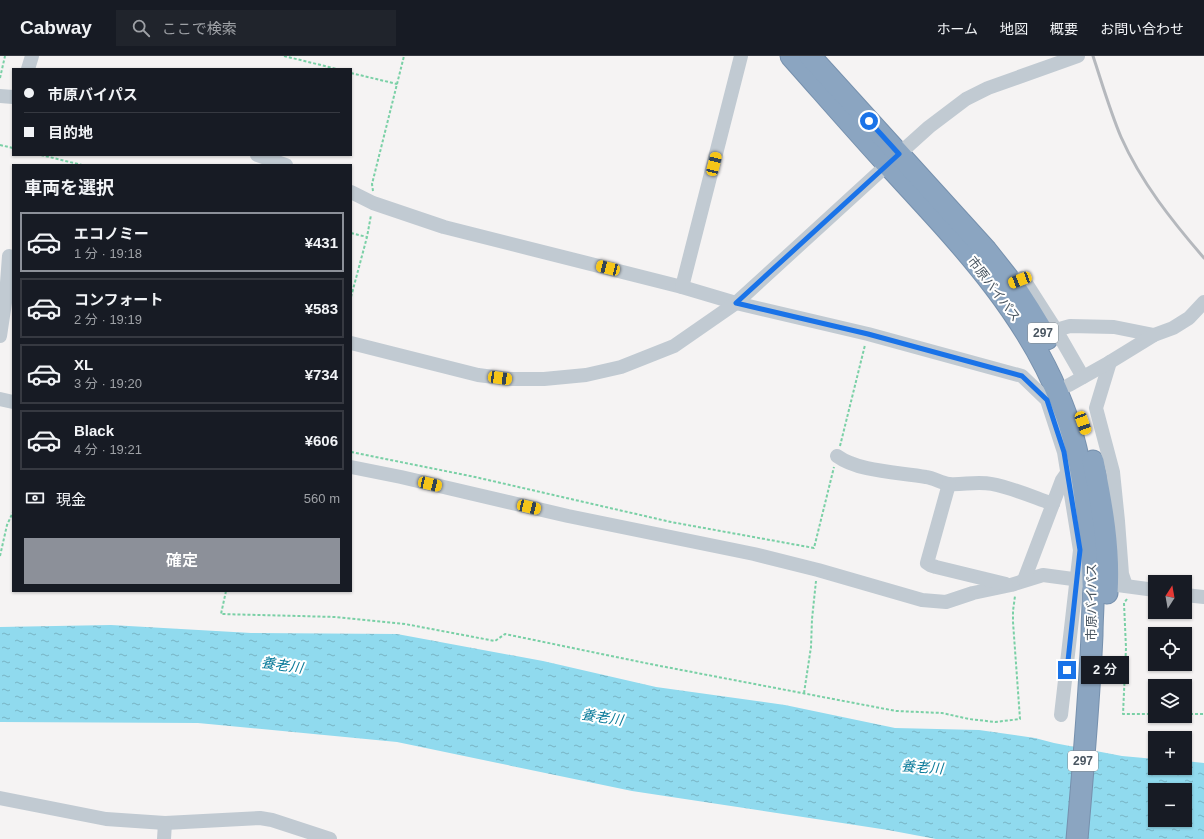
<!DOCTYPE html>
<html lang="ja">
<meta charset="utf-8">
<style>
:root{--surface:#171b24;--page:#20242c;--text:#f1f3f6;--muted:#9ea1a6;--line:#363941;--accent:#8c9099}
body{margin:0;font-family:Helvetica,"Noto Sans JP",sans-serif;background:var(--page);color:var(--text);height:100vh;display:flex;flex-direction:column;font-size:15px;white-space:nowrap}
*{box-sizing:border-box;margin:0}
p{font-size:13px;color:var(--muted)}
.icon{flex:none;width:22px;height:22px;fill:none;stroke:currentColor;stroke-width:2;stroke-linecap:round;stroke-linejoin:round}
.map{position:relative;flex:1;overflow:hidden}
.details{position:absolute;left:12px;top:108px;width:340px;height:428px;display:flex;flex-direction:column;background:var(--surface);border-radius:0px;box-shadow:0 1px 3px #0004}
.details>*{flex:none}
.hud{position:absolute;left:12px;top:12px;width:340px;height:88px;border-radius:0px;box-shadow:0 1px 3px #0004;display:grid;align-content:center;height:88px;padding:0 12px;background:var(--surface)}
.needle{width:26px;rotate:11deg}
.buttons{position:absolute;left:1148px;top:519px;display:grid;gap:8px}
.buttons a{display:grid;place-items:center;width:44px;height:44px;border-radius:0px;background:var(--surface);box-shadow:0 1px 3px #0004;font-size:20px}
.end{position:absolute;width:18px;height:18px;margin:-9px;border:5px solid #1a73e8;background:#fff;box-shadow:0 0 0 2px #fff}
.from{border-radius:50%}
.bubble{position:absolute;height:28px;border-radius:0px;background:var(--surface);box-shadow:0 1px 3px #0004;font-size:13px;font-weight:600;line-height:28px;text-align:center}
.car{position:absolute;width:12px;height:24px;margin:-12px -6px;border-radius:5px;box-shadow:0 0 3px 1px #0007;background:linear-gradient(#f5c518 24%,#345 0 40%,#f5c518 0 76%,#345 0 86%,#f5c518 0)}
.hud b{display:flex;align-items:center;gap:14px;height:38px;font-size:15px}
.hud b+b{border-top:1px solid var(--line)}
.hud i{width:10px;height:10px;background:var(--text)}
ul{padding:0;list-style:none}
li{display:flex;align-items:center;gap:12px;height:60px;margin:0 8px 6px;padding:0 4px;border:2px solid var(--line);border-radius:0px}
li div{flex:1}
li b{display:block;font-size:15px}
li em{font-style:normal;font-weight:600}
li.active{border-color:var(--accent)}
li>.icon{width:36px;height:36px;stroke-width:1.5}
h2{padding:0 12px;font-size:18px;line-height:48px}
.pay{display:flex;align-items:center;gap:10px;height:44px;padding:0 12px;font-size:15px}
.pay p{margin-inline-start:auto}
.button{display:flex;gap:8px;margin-top:auto;padding:8px 12px}
.button a{flex:1;height:46px;border-radius:0px;background:var(--accent);color:#fff;font-size:16px;font-weight:600;line-height:46px;text-align:center}
header{display:flex;align-items:center;gap:24px;box-sizing:border-box;height:56px;padding:0 20px;background:var(--surface);border-bottom:1px solid var(--line)}
header strong{font-size:19px}
nav{display:flex;gap:22px;margin-inline-start:auto;font-size:14px}
.search{width:280px;height:36px;background:var(--page);display:flex;align-items:center;gap:10px;box-sizing:border-box;padding:0 14px;border-radius:0px;color:var(--muted);font-size:15px}
.map>svg:first-child{display:block}
.water{fill:url(#water-ripples);fill-rule:evenodd}
.lines{fill:none;stroke-linecap:round;stroke-linejoin:round}
.highway-casing{stroke:#7690ad;stroke-width:23}
.path{stroke:#7ad0a6;stroke-width:2;stroke-dasharray:3 2;stroke-linecap:butt}
.minor{stroke:#c1cad2;stroke-width:14}
.highway{stroke:#8ba5c1;stroke-width:21}
.rail{stroke:#b5b8bd;stroke-width:3}
.route{stroke:#1a73e8;stroke-width:5}
.labels{text-anchor:middle;dominant-baseline:central;stroke-width:4;stroke-linejoin:round;paint-order:stroke}
.shield{fill:#fff;stroke:#808990;stroke-width:1}
.shield-label{font-size:12px;font-weight:bold;fill:#4a5661}
.street-label{font-size:13px;fill:#4a5661;stroke:#fff}
.water-label{font-size:14px;font-style:italic;fill:#0c7c9b;stroke:#fff}
</style>
<header>
<strong>Cabway</strong>
<div class="search"><svg class="icon" aria-label="search" viewBox="0 0 24 24"><circle cx="10" cy="10" r="6"/><path d="M15 15l6 6"/></svg>ここで検索</div>
<nav><a>ホーム</a><a>地図</a><a>概要</a><a>お問い合わせ</a></nav>
</header>
<div class="map">
<svg width="1204" height="783" viewBox="0 0 1204 783">
<defs>
<pattern id="water-ripples" width="26" height="14" patternUnits="userSpaceOnUse"><rect width="26" height="14" fill="#90daee"/><path d="M2 4q2-2 4 0t4 0M15 11q2-2 4 0t4 0" fill="none" stroke="#78b4c4"/></pattern>
</defs>
<rect width="100%" height="100%" fill="#f5f3f3"/>
<!-- water -->
<path class="water" d="M111,569l140,8 146,1 146,27 113,26 129,18 110,23 84,2 56,8 19,5 68,13 33,3v9h30v-7l19,2v76h-268l-48,-9 -256,-39 -235,-49 -199,-19 -198,-1v-95zM1155,734h30v30h-30z"/>
<g class="lines">
<defs>
<g id="highway">
<path d="M791,0c32,36 64,73 97,109 67,73 138,145 174,239 12,30 19,62 23,94 4,28 8,56 8,84 1,18 -1,36 -1,53 -3,68 -9,136 -15,204"/>
<path d="M810,0l176,194 26,33 18,28 17,28"/>
<path d="M1093,405c9,44 17,88 14,132"/>
</g>
</defs>
<!-- highway casing -->
<use href="#highway" class="highway-casing"/>
<!-- path -->
<g class="path">
<path d="M284,0l53,13"/>
<path d="M351,17l46,11"/>
<path d="M0,22l5,-22"/>
<path d="M0,89l13,3"/>
<path d="M41,99l41,10"/>
<path d="M373,135l-1,-7 32,-128"/>
<path d="M351,177l16,4"/>
<path d="M351,241l16,-60 4,-22"/>
<path d="M840,390l25,-101"/>
<path d="M351,396l124,25 196,45 143,26 20,-81"/>
<path d="M0,500l7,-31 6,-13"/>
<path d="M226,535l-5,23 115,3 69,7 90,17 10,-7 145,30 246,47 46,2 27,6 26,3 25,-3 -7,-97v-11l2,-15"/>
<path d="M1127,543l-3,4 2,45 -3,66h32"/>
<path d="M804,637l7,-46 1,-28 4,-38"/>
<path d="M1185,658h19"/>
</g>
<!-- minor -->
<g class="minor">
<path d="M28,13l4,-13"/>
<path d="M0,40l13,1"/>
<path d="M257,99l29,10"/>
<path d="M351,136l22,11 71,24 238,60 54,16 132,31 154,42 25,24 17,52 16,98 -19,165"/>
<path d="M1012,227l10,-5 2,2 32,50 27,47"/>
<path d="M682,231l59,-231"/>
<path d="M1056,274l14,-4 44,1 40,8"/>
<path d="M0,280l6,-40 3,-40"/>
<path d="M351,287l127,32 32,4h34l42,-4 35,-8 53,-21 62,-43 163,-149 30,-27 37,-28 22,-11 90,-32"/>
<path d="M1110,306l-14,46 17,64 5,49 4,53 4,12"/>
<path d="M1069,329l41,-23 44,-27 19,-7 16,-10 15,-16"/>
<path d="M0,343l13,3"/>
<path d="M837,400c22,16 62,16 89,21 8,1 15,6 23,7 14,1 28,-3 43,0 21,4 41,13 61,20"/>
<path d="M351,411l50,10 167,39 186,38 64,16 104,30 24,2 27,-9 38,-8 32,-10 112,15"/>
<path d="M949,428l-22,79 3,2 6,2 70,17"/>
<path d="M1024,524l38,-100 5,-7"/>
<path d="M1185,539l19,2"/>
<path d="M0,742l106,21 59,4 95,-5 12,2 58,19"/>
<path d="M164,783l1,-16"/>
</g>
<!-- highway -->
<use href="#highway" class="highway"/>
<!-- rail -->
<path class="rail" d="M1093,0c9,27 17,55 28,81 20,45 51,84 83,121"/>
</g>
<g class="lines">
<!-- route -->
<path class="route" d="M869,65l30,33 -163,149 132,31 154,42 25,24 17,52 16,98 -13,120"/>
</g>
<g class="labels">
<!-- shield labels -->
<g class="shield">
<rect x="1028" y="267" width="30" height="20" rx="3"/>
<rect x="1068" y="695" width="30" height="20" rx="3"/>
</g>
<g class="shield-label">
<text x="1043" y="277">297</text>
<text x="1083" y="705">297</text>
</g>
<!-- street labels -->
<g class="street-label">
<text transform="translate(994 233) rotate(53)">市原バイパス</text>
<text transform="translate(1091 546) rotate(-90)">市原バイパス</text>
</g>
<!-- water labels -->
<g class="water-label">
<text transform="translate(282 609) rotate(8)">養老川</text>
<text transform="translate(602 661) rotate(9)">養老川</text>
<text transform="translate(922 711) rotate(4)">養老川</text>
</g>
</g>
</svg>
<div class="buttons">
<a><svg class="needle" viewBox="-14 -14 28 28"><path d="M0-13l5 13h-10z" fill="#e53935"/><path d="M0 13l5-13h-10z" fill="#9ea1a6"/></svg></a>
<a><svg class="icon" aria-label="locate" viewBox="0 0 24 24"><circle cx="12" cy="12" r="6"/><path d="M12 2v4M12 18v4M2 12h4M18 12h4"/></svg></a>
<a><svg class="icon" aria-label="layers" viewBox="0 0 24 24"><path d="M12 4l9 5-9 5-9-5zM3 14l9 5 9-5"/></svg></a>
<a>+</a>
<a>−</a>
</div>
<i class="end from" style="left:869px;top:65px"></i>
<i class="end" style="left:1067px;top:614px"></i>
<div class="bubble" style="left:1081px;top:600px;width:48px">2 分</div>
<i class="car" style="left:714px;top:108px;rotate:14deg"></i>
<i class="car" style="left:608px;top:212px;rotate:284deg"></i>
<i class="car" style="left:1020px;top:224px;rotate:249deg"></i>
<i class="car" style="left:500px;top:322px;rotate:98deg"></i>
<i class="car" style="left:1083px;top:367px;rotate:160deg"></i>
<i class="car" style="left:430px;top:428px;rotate:103deg"></i>
<i class="car" style="left:529px;top:451px;rotate:103deg"></i>
<div class="hud">
<b><i class="from"></i>市原バイパス</b>
<b><i></i>目的地</b>
</div>
<section class="details">
<h2>車両を選択</h2>
<ul>
<li class="active"><svg class="icon" aria-label="car" viewBox="0 0 24 24"><path d="M5 17H2v-5l4-1 3-4h7l3 4 3 1v5h-3M9 17h6M6 11h13"/><circle cx="7" cy="17" r="2"/><circle cx="17" cy="17" r="2"/></svg><div><b>エコノミー</b><p>1 分 · 19:18</p></div><em>¥431</em></li>
<li><svg class="icon" aria-label="car" viewBox="0 0 24 24"><path d="M5 17H2v-5l4-1 3-4h7l3 4 3 1v5h-3M9 17h6M6 11h13"/><circle cx="7" cy="17" r="2"/><circle cx="17" cy="17" r="2"/></svg><div><b>コンフォート</b><p>2 分 · 19:19</p></div><em>¥583</em></li>
<li><svg class="icon" aria-label="car" viewBox="0 0 24 24"><path d="M5 17H2v-5l4-1 3-4h7l3 4 3 1v5h-3M9 17h6M6 11h13"/><circle cx="7" cy="17" r="2"/><circle cx="17" cy="17" r="2"/></svg><div><b>XL</b><p>3 分 · 19:20</p></div><em>¥734</em></li>
<li><svg class="icon" aria-label="car" viewBox="0 0 24 24"><path d="M5 17H2v-5l4-1 3-4h7l3 4 3 1v5h-3M9 17h6M6 11h13"/><circle cx="7" cy="17" r="2"/><circle cx="17" cy="17" r="2"/></svg><div><b>Black</b><p>4 分 · 19:21</p></div><em>¥606</em></li>
</ul>
<div class="pay"><svg class="icon" aria-label="cash" viewBox="0 0 24 24"><path d="M3 7h18v10H3z"/><circle cx="12" cy="12" r="2"/></svg>現金<p>560 m</p></div>
<div class="button"><a>確定</a></div>
</section>
</div>
